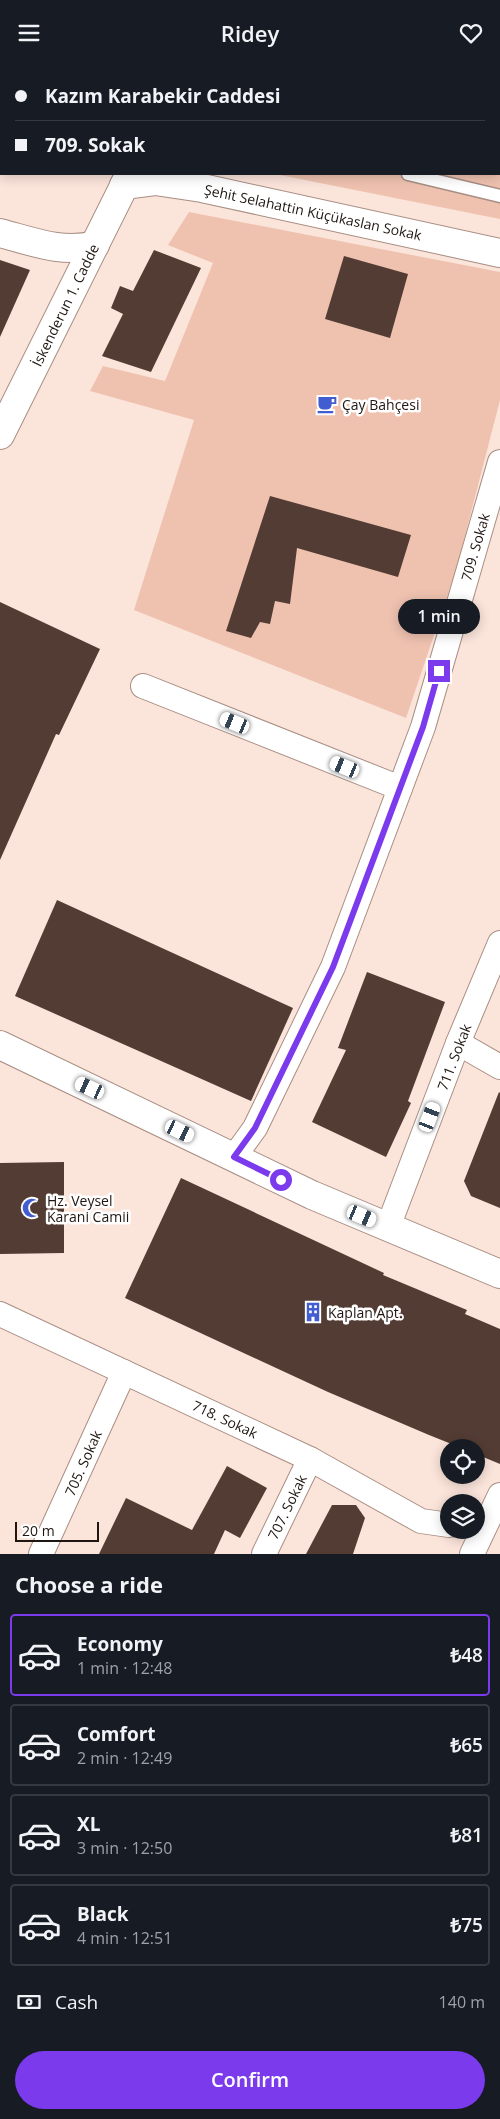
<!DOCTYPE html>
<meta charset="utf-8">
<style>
:root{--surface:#171b24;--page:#20242c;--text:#f1f3f6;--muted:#9ea1a6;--line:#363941;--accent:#7c3aed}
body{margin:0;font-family:"Open Sans",sans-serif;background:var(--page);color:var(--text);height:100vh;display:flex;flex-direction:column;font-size:19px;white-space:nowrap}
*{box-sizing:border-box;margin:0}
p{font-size:16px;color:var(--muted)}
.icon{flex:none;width:28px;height:28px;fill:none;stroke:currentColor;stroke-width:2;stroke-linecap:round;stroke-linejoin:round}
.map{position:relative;height:1489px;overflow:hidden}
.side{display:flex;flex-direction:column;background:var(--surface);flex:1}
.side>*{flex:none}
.guide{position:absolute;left:0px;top:0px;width:500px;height:110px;box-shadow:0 2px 12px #0003;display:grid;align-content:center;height:110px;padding:0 15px;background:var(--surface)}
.buttons{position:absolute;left:440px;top:1374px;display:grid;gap:10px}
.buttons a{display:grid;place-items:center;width:45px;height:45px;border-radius:50%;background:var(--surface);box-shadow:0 2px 12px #0003;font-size:25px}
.scale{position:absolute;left:15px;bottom:12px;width:84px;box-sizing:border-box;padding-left:5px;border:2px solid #1f1612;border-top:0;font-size:14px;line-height:18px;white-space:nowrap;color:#1f1612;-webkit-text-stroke:4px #fff;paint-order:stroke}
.end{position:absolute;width:22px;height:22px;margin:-11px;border:6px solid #7c3aed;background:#fff;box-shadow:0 0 0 2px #fff}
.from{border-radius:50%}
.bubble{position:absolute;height:35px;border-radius:18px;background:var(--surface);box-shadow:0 2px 12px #0003;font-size:16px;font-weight:600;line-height:35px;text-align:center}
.car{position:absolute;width:15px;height:30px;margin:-15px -8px;border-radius:6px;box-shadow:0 0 4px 1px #0007;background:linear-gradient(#fff 24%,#345 0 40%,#fff 0 76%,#345 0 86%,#fff 0)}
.guide b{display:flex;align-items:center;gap:18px;height:48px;font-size:19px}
.guide b+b{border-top:1px solid var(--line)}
.guide i{width:12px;height:12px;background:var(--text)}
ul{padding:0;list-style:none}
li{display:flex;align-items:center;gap:15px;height:82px;margin:0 10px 8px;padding:0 5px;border:2px solid var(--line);border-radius:5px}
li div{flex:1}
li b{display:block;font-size:19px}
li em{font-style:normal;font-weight:600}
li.selected{border-color:var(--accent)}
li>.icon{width:45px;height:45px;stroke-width:1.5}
h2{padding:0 15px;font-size:22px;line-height:60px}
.pay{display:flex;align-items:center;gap:12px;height:55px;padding:0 15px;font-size:19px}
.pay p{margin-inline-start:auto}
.action{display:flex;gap:10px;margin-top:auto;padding:10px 15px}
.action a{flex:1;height:58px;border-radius:30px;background:var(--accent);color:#fff;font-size:20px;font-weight:600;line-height:58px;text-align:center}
header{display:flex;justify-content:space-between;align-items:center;height:65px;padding:0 15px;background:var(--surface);font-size:22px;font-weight:600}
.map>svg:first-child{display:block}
.green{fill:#efc2b0}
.building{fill:#533c33}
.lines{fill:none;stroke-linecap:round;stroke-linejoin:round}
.service-casing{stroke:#a88e83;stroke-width:15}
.minor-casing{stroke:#a88e83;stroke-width:26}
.tertiary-casing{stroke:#a88e83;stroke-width:30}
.service{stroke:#fff;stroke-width:12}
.minor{stroke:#fff;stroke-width:24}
.tertiary{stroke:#fff;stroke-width:28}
.route{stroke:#7c3aed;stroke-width:6}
.labels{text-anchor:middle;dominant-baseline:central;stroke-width:5;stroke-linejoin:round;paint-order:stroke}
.street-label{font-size:14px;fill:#1f1612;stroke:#fff}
.poi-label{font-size:14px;fill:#1f1612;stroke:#fff;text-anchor:start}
</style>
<header><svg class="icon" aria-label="menu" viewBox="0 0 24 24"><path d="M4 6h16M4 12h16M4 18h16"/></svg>Ridey<svg class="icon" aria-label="heart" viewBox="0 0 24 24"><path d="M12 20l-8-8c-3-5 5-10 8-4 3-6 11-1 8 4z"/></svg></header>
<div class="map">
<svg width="500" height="1489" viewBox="0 0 500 1489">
<rect width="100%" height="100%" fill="#fbe4da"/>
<!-- green -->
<g class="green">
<path d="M219,0h281v154l-225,-45h224v-108z"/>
<path d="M189,147l311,60v128l-43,167 -51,151 -272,-108 60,-190 -104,-29 13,-25 62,15 48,-118 -45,-18z"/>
</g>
<!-- building -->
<g class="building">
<path d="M154,185l47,18 -50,104 -49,-16 21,-42 -12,-6 9,-22 13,5z"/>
<path d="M344,191l64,18 -18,64 -65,-19z"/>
<path d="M0,195l30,10 -30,67z"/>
<path d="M270,431l141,39 -13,42 -101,-29 -7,56 -15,-3 -5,23 -10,-2 -9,16 -25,-7z"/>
<path d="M0,537l100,47 -41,86 -3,-1 -56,126z"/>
<path d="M57,835l236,108 -42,93 -236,-105z"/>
<path d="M367,907l78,30 -37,99 3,2 -25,54 -74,-35 34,-72 -8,-2z"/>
<path d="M499,1027l1,1v115l-29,-12 -7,-15z"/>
<path d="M64,1097v91l-64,1v-91z"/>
<path d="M181,1113l203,95 -1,2 84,35 -2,4 35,15v135l-24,-10v-7h-17l-30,-12 -101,-43 -203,-94z"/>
<path d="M227,1401l40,22 -27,50 -15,-8 -11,24h-115l27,-56 66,32z"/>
<path d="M332,1440h24l9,13 -12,36h-47z"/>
</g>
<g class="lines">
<defs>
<g id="service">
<path d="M374,1l1,-1"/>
<path d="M408,109l92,22"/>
</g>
<g id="minor">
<path d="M143,621l257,102"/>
<path d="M458,978l42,24"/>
<path d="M234,1092l21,-29 78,-161 90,-240 77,-265"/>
<path d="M388,1162l70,-184 42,-100"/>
<path d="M0,1249l310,145 111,62 28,4"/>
<path d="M41,1489l83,-182"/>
<path d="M264,1489l46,-95"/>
<path d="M472,1489l28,-59"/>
</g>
<g id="tertiary">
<path d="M180,1v-1"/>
<path d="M124,120l31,-4 47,7 298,65"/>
<path d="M0,168c31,8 63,21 95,12"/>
<path d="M0,370l130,-261"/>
<path d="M0,980l312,150 188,79"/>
</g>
</defs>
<!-- service casing -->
<use href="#service" class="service-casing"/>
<!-- minor casing -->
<use href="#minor" class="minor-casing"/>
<!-- tertiary casing -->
<use href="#tertiary" class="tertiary-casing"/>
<!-- service -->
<use href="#service" class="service"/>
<!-- minor -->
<use href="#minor" class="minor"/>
<!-- tertiary -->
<use href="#tertiary" class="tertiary"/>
</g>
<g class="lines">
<!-- route -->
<path class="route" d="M281,1115l-47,-23 21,-29 78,-161 90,-240 16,-56"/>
</g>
<!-- icons -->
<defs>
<symbol id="cafe-bare" viewBox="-9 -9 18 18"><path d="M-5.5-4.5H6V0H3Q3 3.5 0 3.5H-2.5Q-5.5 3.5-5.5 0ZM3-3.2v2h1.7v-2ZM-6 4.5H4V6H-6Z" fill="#425dd0" stroke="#fff" stroke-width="2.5" paint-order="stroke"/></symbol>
<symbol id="mosque-bare" viewBox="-9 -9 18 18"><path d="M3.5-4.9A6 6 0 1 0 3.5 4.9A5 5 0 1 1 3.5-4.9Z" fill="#425dd0" stroke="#fff" stroke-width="2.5" paint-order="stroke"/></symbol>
<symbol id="building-bare" viewBox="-9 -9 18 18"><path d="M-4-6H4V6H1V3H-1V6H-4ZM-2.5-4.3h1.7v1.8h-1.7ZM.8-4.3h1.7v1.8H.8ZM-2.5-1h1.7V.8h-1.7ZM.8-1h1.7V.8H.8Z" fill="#425dd0" stroke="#fff" stroke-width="2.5" paint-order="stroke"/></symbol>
</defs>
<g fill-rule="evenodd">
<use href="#cafe-bare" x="313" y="325" width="28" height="28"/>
<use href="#mosque-bare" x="18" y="1129" width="28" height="28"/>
<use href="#building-bare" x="299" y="1233" width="28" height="28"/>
</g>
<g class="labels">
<!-- street labels -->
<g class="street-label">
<text transform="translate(313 147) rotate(12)">Şehit Selahattin Küçükaslan Sokak</text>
<text transform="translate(65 240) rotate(-64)">İskenderun 1. Cadde</text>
<text transform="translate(475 482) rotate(-74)">709. Sokak</text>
<text transform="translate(454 992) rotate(-69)">711. Sokak</text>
<text transform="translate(225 1354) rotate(25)">718. Sokak</text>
<text transform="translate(83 1398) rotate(-66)">705. Sokak</text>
<text transform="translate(287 1442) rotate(-64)">707. Sokak</text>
</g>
<!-- poi labels -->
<g class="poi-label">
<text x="342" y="339">Çay Bahçesi</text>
<text x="47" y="1135">Hz. Veysel<tspan x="47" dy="16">Karani Camii</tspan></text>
<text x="328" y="1247">Kaplan Apt.</text>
</g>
</g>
</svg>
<div class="buttons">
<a><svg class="icon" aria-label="locate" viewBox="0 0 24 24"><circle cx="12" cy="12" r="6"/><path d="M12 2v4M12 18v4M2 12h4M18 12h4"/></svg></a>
<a><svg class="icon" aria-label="layers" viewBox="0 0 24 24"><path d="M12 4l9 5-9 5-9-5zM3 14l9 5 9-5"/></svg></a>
</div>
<div class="scale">20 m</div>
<i class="end from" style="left:281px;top:1115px"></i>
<i class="end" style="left:439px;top:606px"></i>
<div class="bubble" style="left:398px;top:534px;width:82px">1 min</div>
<i class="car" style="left:235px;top:658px;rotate:292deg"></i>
<i class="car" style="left:345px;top:702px;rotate:292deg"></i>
<i class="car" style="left:90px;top:1023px;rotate:295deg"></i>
<i class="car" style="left:430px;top:1052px;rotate:21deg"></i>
<i class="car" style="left:180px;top:1066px;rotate:116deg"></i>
<i class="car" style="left:362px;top:1151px;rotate:113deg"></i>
<div class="guide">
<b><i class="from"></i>Kazım Karabekir Caddesi</b>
<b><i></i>709. Sokak</b>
</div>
</div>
<section class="side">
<h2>Choose a ride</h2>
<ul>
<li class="selected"><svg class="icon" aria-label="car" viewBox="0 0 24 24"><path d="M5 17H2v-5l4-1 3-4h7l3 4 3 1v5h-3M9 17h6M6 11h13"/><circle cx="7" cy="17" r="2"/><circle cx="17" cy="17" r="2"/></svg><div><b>Economy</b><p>1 min · 12:48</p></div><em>₺48</em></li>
<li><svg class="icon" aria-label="car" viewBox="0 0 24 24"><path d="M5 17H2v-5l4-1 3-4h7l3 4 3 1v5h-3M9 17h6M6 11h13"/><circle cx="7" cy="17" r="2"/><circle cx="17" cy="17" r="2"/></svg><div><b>Comfort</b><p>2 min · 12:49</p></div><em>₺65</em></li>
<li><svg class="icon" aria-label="car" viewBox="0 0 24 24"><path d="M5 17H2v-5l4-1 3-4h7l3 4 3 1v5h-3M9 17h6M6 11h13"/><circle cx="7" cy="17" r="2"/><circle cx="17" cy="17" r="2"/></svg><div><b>XL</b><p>3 min · 12:50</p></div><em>₺81</em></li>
<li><svg class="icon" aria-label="car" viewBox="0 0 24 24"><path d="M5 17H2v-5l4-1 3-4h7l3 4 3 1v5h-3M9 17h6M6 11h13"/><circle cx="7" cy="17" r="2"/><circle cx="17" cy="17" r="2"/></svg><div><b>Black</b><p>4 min · 12:51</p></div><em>₺75</em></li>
</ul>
<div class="pay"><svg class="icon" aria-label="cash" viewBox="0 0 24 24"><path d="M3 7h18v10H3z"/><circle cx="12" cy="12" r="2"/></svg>Cash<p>140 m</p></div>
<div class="action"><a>Confirm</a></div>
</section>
